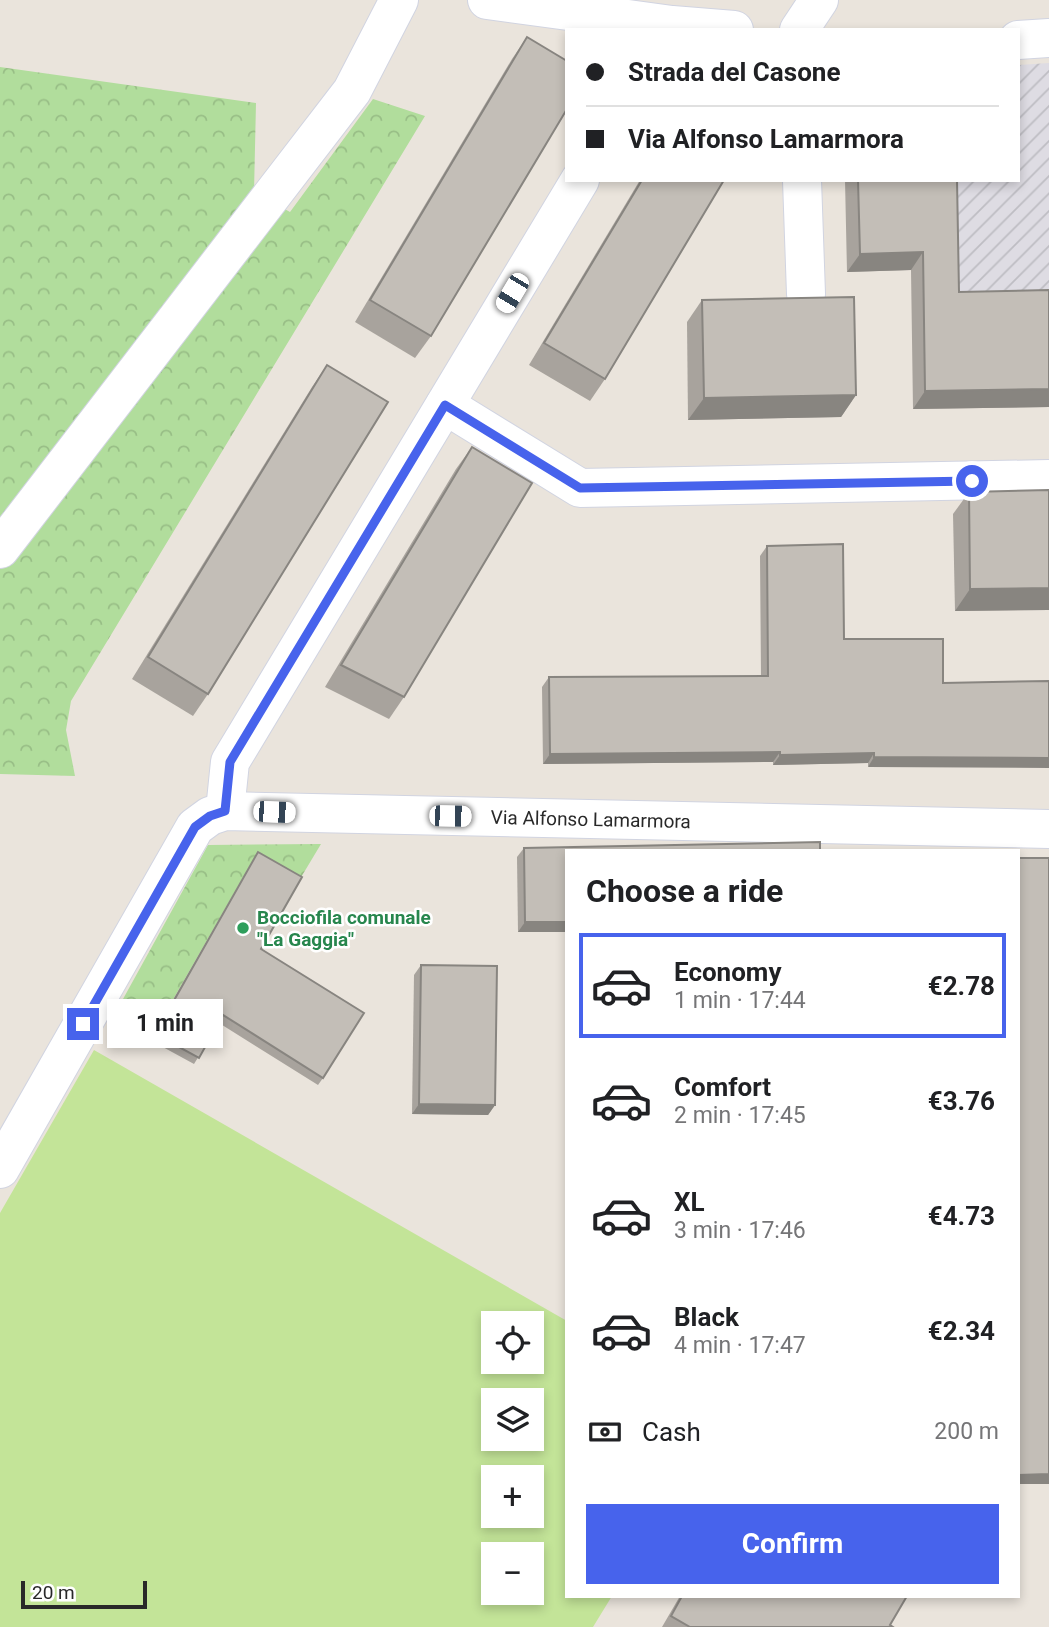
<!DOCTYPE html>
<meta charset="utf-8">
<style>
:root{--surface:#fff;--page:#f6f6f6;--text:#202124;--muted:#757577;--line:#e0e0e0;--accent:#4763ec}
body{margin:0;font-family:Roboto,sans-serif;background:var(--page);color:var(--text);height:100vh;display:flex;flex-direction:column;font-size:26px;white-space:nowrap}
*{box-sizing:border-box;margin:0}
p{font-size:23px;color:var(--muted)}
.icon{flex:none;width:38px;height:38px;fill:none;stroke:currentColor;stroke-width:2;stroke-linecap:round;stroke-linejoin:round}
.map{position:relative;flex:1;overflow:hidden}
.sheet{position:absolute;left:565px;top:849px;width:455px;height:749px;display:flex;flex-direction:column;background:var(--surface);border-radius:0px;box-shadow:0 4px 10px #0003}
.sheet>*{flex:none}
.guide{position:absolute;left:565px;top:28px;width:455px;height:154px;border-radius:0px;box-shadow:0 4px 10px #0003;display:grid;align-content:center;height:154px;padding:0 21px;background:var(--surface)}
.controls{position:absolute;left:481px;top:1311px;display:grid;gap:14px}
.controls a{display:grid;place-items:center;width:63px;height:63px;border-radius:0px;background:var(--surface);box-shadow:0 4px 10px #0003;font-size:35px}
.scale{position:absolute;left:21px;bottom:18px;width:126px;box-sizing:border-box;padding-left:7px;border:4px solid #292929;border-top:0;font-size:19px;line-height:24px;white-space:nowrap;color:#292929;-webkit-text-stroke:5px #fff;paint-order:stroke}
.end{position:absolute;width:32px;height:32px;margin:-16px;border:9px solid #4763ec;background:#fff;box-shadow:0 0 0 4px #fff}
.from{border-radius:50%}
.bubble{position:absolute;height:49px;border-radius:0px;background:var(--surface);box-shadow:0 4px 10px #0003;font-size:23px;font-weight:700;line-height:49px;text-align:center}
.car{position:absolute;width:21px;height:42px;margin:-21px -10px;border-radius:9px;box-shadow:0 0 5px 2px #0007;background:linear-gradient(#fff 24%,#345 0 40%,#fff 0 76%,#345 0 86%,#fff 0)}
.guide b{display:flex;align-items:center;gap:24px;height:66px;font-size:26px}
.guide b+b{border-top:2px solid var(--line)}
.guide i{width:18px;height:18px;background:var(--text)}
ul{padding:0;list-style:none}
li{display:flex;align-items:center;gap:21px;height:105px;margin:0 14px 10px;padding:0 7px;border:4px solid transparent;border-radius:0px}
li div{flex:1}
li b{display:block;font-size:26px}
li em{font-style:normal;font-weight:700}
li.active{border-color:var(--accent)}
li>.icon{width:63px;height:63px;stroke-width:1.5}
h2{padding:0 21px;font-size:32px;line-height:84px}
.pay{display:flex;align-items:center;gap:18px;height:77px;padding:0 21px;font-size:26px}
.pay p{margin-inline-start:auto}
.action{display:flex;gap:14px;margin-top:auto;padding:14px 21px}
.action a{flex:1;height:80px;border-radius:0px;background:var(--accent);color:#fff;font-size:28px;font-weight:700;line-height:80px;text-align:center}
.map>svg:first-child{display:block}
.industrial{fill:url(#industrial-furrows)}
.park{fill:url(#park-crowns)}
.pitch{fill:#c3e498;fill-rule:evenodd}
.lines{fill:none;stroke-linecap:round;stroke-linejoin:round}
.street-casing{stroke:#d1d4e1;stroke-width:40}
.secondary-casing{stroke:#d1d4e1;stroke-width:40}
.street{stroke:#fff;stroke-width:38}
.secondary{stroke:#fff;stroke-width:38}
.wall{fill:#a8a39d}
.shaded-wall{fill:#888580}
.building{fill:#c3beb7;stroke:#888580;stroke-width:2}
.route{stroke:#4763ec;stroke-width:9}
.leisure-dot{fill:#2e9e5b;stroke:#fff;stroke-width:2.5}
.labels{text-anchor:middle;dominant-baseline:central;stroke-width:5;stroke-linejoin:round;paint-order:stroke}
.street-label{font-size:19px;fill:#292929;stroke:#fff}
.leisure-label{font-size:19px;font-weight:bold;fill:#27864d;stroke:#fff;text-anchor:start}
</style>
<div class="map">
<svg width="1049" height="1627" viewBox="0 0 1049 1627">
<defs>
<pattern id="industrial-furrows" width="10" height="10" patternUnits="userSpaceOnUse" patternTransform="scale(1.75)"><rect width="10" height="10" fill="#dedce3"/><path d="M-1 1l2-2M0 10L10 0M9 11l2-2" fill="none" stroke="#bebdc3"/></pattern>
<pattern id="park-crowns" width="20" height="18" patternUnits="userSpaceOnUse" patternTransform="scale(1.75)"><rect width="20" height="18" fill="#b1dd9c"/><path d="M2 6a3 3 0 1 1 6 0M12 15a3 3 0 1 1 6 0" fill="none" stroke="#98be86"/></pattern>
</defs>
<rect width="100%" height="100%" fill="#eae4dc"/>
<!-- industrial -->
<path class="industrial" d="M1049,63v244l-98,-1 -2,-126h69l1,-115z"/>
<!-- park -->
<g class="park">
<path d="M0,67l256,36 -2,89 36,20 83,-113 52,17 -354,585 -5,29 9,46 -75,-2z"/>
<path d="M321,844l-24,40 -44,-24 -103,180 -38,-21 96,-174z"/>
</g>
<!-- pitch -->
<path class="pitch" d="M94,1050l473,271v275h45l-19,31h-593v-414zM494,1323h38v39h-38zM494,1400h38v38h-38zM494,1477h38v39h-38zM494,1554h38v38h-38z"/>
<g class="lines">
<defs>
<g id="street">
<path d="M799,30l20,-30"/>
<path d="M802,180l4,114"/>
<path d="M445,405l135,83 469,-9"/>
<path d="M0,549l352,-458 47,-91"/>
<path d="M225,811l5,-49 350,-582"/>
<path id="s1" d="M0,1169l195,-342 15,-11 15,-5 824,18"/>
</g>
<g id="secondary">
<path d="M487,0l185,25 62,5"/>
<path d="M1018,40l31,-2"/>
</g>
</defs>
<!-- street casing -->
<use href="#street" class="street-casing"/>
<!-- secondary casing -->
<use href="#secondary" class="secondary-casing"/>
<!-- street -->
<use href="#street" class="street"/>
<!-- secondary -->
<use href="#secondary" class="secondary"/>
</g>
<!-- wall -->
<g class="wall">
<path d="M527,37l-96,299 -16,22 -60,-36 157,-263z"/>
<path d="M640,180h84l-119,199 -15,22 -61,-36z"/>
<path d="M845,180h112l2,112 90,-2v117l-136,2 -2,-139 -64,2z"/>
<path d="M702,300l154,95 -15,22 -153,3 -1,-98z"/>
<path d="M327,365l-119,329 -15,22 -61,-37 180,-292z"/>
<path d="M472,447l-68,250 -15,22 -64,-32 131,-218z"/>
<path d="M1049,490v120l-94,1 -2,-97 16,-22z"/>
<path d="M767,546l77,93 99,44 -75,84v-4l-95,2v-3l-230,2 -1,-77 7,-10 212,-1 -1,-120z"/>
<path d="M524,848l43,84h-49l-1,-75z"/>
<path d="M258,852l3,97 62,129 -5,7 -99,-62 -25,41 -44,-24z"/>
<path d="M421,965l74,140 -7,10 -76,-1 2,-139z"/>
<path d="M680,1596h227l-17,29 3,2h-231z"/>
</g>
<!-- shaded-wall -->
<g class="shaded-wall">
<path d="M923,252l-12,18 -64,2 13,-18z"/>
<path d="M1049,389v18l-136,2 12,-18z"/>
<path d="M856,395l-15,22 -153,3 16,-22z"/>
<path d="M1049,588v22l-94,1 15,-22z"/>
<path d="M780,752l-7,10 -230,2 7,-10z"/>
<path d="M874,753l-6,10 -95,2 7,-10z"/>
<path d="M874,757l175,1v10l-181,-1z"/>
<path d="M525,922h42v10h-49z"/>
<path d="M419,1104l76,1 -7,10 -76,-1z"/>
<path d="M1049,1474v10h-31v-9z"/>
</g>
<!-- building -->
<g class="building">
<path d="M527,37l40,24v48l-136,227 -61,-36z"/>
<path d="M642,180h82l-119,199 -61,-36z"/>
<path d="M858,180h99l2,112 90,-2v99l-124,2 -2,-139 -63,2z"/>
<path d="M854,297l2,98 -152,3 -2,-98z"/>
<path d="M327,365l61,37 -180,292 -60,-37z"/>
<path d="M472,447l60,36 -128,214 -63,-32z"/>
<path d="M1049,490v98l-79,1 -1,-97z"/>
<path d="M843,544l1,95h99v44l106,-2v77l-175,-1v-4l-94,2v-3l-230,2 -1,-77 219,-1 -1,-130z"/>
<path d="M820,842v8h-253v72h-42l-1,-74z"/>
<path d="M258,852l44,25 -41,72 103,64 -41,65 -100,-63 -24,43 -44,-24z"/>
<path d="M1018,858h31v616l-31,1z"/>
<path d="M421,965l76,1 -2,139 -76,-1z"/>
<path d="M682,1596h225l-17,29 3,2h-203l-19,-11z"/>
</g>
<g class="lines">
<!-- route -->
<path class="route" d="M83,1024l112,-197 15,-11 15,-5 5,-49 215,-357 135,83 392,-7"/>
</g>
<!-- markers -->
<circle class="leisure-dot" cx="243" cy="928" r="7"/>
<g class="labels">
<!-- street labels -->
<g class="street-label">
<text stroke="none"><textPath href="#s1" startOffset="794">Via Alfonso Lamarmora</textPath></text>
</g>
<!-- leisure labels -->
<g class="leisure-label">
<text x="257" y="917">Bocciofila comunale<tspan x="257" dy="22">"La Gaggia"</tspan></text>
</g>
</g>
</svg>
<div class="controls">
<a><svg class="icon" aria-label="locate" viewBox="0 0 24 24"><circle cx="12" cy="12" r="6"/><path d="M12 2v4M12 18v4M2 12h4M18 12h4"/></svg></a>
<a><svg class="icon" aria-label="layers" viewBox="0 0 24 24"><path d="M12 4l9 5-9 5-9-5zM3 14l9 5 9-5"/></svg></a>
<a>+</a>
<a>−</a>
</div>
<div class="scale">20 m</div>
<i class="end from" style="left:972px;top:481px"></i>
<i class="end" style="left:83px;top:1024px"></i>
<div class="bubble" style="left:107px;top:999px;width:116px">1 min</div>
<i class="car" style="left:512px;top:293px;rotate:211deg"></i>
<i class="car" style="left:274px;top:812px;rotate:92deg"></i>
<i class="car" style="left:450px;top:816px;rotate:91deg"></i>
<div class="guide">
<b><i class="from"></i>Strada del Casone</b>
<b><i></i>Via Alfonso Lamarmora</b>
</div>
<section class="sheet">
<h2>Choose a ride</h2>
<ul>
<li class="active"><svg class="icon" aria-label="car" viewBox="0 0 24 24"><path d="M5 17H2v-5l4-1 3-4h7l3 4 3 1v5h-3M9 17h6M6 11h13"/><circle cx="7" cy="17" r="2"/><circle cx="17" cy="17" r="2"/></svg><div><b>Economy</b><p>1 min · 17:44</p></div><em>€2.78</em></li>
<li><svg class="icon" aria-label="car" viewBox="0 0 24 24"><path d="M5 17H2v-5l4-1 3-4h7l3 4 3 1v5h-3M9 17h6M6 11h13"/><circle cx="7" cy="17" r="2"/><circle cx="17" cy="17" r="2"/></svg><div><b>Comfort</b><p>2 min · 17:45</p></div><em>€3.76</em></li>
<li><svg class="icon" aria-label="car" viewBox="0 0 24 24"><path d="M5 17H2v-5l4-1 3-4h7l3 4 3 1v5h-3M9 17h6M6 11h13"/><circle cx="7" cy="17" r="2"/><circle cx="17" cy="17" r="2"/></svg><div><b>XL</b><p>3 min · 17:46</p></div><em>€4.73</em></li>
<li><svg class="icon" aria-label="car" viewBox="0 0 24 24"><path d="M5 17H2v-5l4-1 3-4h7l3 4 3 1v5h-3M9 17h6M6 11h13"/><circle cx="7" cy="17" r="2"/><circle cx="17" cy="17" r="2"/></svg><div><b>Black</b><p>4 min · 17:47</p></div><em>€2.34</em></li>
</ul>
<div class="pay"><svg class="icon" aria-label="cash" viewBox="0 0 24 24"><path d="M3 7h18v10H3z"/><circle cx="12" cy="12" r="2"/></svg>Cash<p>200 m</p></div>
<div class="action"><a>Confirm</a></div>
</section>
</div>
